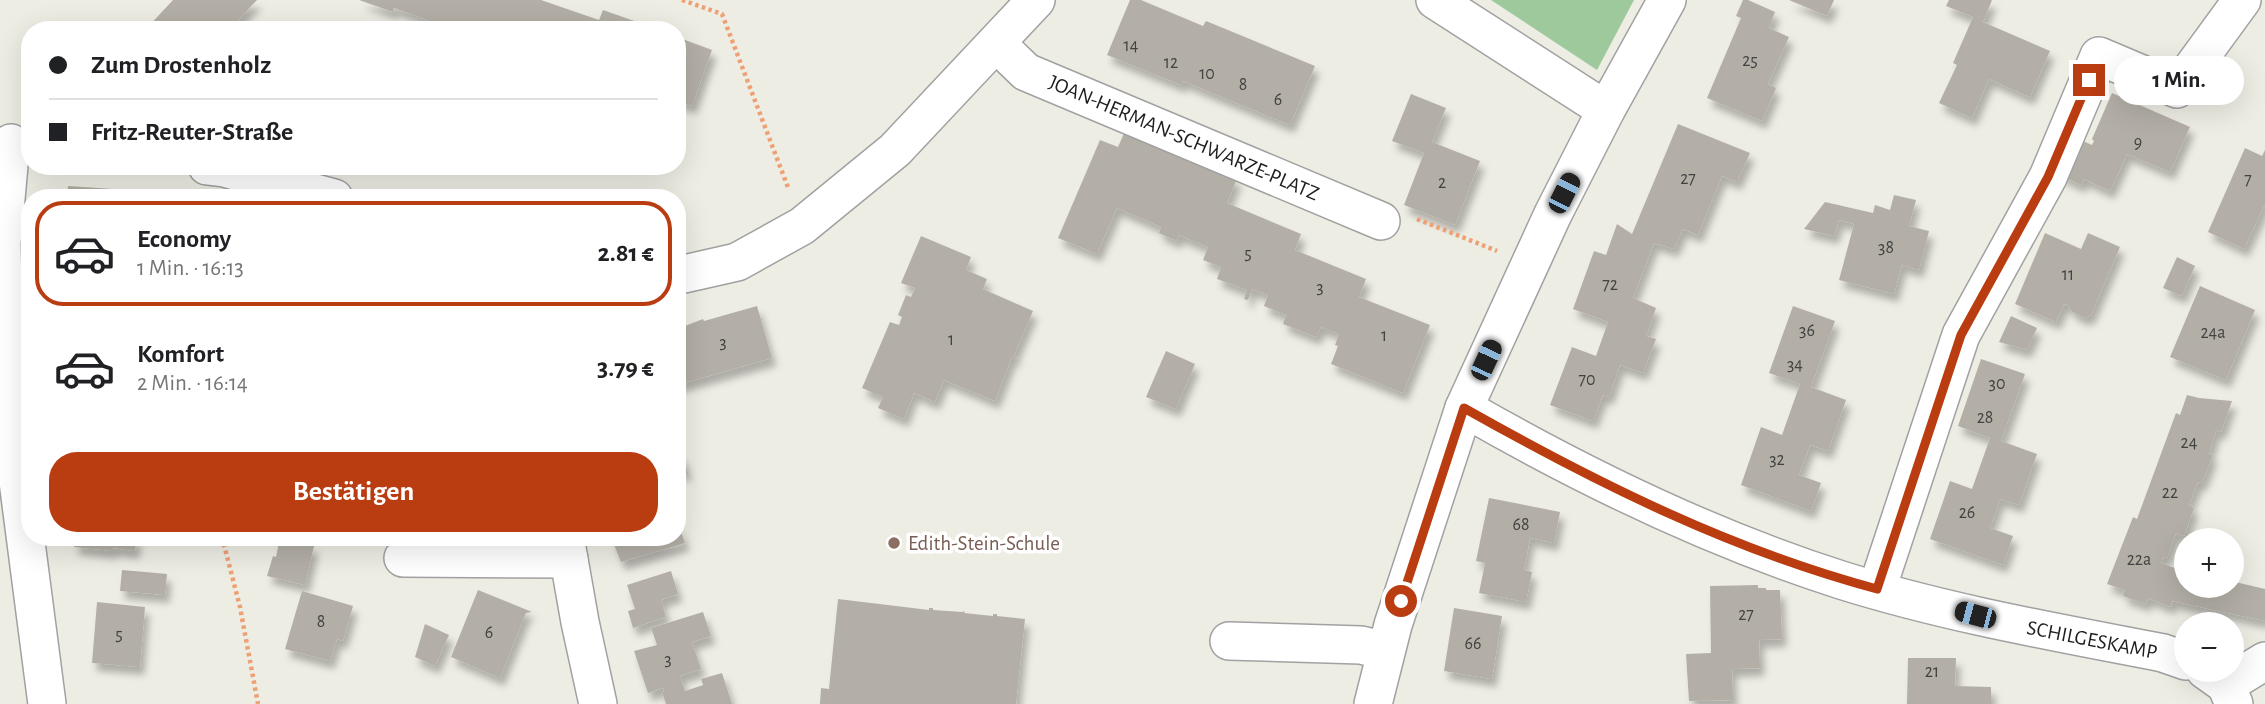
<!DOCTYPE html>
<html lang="de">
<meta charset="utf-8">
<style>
:root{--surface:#fff;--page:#f2f2f2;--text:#202124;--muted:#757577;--line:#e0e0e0;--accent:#ba3c11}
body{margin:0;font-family:"Alegreya Sans",sans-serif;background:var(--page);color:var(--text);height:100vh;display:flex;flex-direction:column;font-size:26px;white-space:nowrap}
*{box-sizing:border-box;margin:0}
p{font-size:23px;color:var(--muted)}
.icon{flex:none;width:38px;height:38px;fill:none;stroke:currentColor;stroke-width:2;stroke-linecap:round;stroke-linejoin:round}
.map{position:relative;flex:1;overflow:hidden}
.details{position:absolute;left:21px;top:189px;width:665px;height:357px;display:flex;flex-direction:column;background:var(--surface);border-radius:28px;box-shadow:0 7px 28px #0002}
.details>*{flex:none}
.hud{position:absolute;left:21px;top:21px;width:665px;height:154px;border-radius:28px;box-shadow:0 7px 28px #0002;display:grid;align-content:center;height:154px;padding:0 28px;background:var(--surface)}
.controls{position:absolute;left:2174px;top:528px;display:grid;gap:14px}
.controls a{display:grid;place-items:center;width:70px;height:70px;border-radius:50%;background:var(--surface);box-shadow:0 7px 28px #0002;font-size:35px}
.end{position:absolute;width:32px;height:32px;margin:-16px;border:9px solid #ba3c11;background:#fff;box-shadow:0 0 0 4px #fff}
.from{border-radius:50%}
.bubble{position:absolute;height:49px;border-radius:24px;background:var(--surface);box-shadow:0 7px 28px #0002;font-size:23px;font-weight:700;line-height:49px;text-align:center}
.car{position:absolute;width:21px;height:42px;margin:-21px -10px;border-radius:9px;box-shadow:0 0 5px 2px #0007;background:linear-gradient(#222 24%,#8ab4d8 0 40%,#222 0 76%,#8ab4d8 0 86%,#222 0)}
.hud b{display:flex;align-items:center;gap:24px;height:66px;font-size:26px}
.hud b+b{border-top:2px solid var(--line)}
.hud i{width:18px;height:18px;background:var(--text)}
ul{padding:12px 0 0;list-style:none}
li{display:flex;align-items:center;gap:21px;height:105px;margin:0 14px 10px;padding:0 14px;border:4px solid transparent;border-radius:28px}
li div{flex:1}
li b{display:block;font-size:26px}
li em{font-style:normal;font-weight:700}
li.current{border-color:var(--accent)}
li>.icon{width:63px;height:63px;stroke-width:1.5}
.cta{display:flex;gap:14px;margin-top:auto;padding:14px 28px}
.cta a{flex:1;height:80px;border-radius:28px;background:var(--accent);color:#fff;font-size:28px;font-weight:700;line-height:80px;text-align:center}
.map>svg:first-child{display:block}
.forest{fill:#9ec99c}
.building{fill:#b3afa7;filter:url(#shadow)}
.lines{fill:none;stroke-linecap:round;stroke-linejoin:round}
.minor-casing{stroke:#a1a1a1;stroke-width:40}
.path{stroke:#eea075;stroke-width:4.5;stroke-dasharray:3.5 3.5;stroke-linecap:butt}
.minor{stroke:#fff;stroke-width:37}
.route{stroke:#ba3c11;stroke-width:9}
.education-dot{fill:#8d6e63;stroke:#fff;stroke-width:2.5}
.labels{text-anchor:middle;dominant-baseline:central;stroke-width:7;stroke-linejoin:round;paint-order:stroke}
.number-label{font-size:18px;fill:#424240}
.street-label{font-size:21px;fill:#1d1d1d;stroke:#fff}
.education-label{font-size:21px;fill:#785e54;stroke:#fff;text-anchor:start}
</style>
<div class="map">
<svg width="2265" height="704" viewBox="0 0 2265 704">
<defs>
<filter id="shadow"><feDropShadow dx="4.5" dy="8" stdDeviation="3.5" flood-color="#0004"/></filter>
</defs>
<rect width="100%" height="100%" fill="#eeede4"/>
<!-- forest -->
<path class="forest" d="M1491,0h143l-37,70z"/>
<!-- building -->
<g class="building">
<path d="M173,0h84l-28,30h-84z"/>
<path d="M359,0h182l58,20 4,-10 54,19 -213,1 -4,-2 1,-3 -47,-17 -1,4z"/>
<path d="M1130,0h11l62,26 3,-5 109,45 -25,59 -107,-44 -2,4 -74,-30z"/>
<path d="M1743,0h5l27,12 -6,16 20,9 -21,47 8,4 -14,33 -55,-23 34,-80 -5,-2z"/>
<path d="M1789,0h45l-7,16z"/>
<path d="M1949,0h43l-9,22 67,29 -20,46 -41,-18 -17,39 -33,-15 18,-38 -4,-2 20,-46 -27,-11z"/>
<path d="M677,37l35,13 -20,56 -15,-5z"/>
<path d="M2112,93l78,34 -20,45 -43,-18 -17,37 -26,-12 -3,6 -23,-11 16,-37 18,8 2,-4 -2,-2z"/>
<path d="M1411,94l35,14 -14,34 48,19 -25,64 -51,-20 20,-52 -32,-12z"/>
<path d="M1678,124l72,29 -13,29 -15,-6 -24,59 -15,-6 -9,20 -20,-6 -21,55 23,10 -10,28 10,3 -13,34 -23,-8 -11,32 -6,-2 -10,26 -43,-16 22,-58 24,9 12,-34 -35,-13 21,-58 12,4 11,-31 15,10z"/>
<path d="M1125,131l112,48 -10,24 74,31 -6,16 71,29 -7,18 71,28 -27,68 -72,-29 7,-18 -3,-1 4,-11 -18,-7 -5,10 -33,-13 3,-9 -22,-9 4,-11 -16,-6 -4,11 -4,-1 3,-9 -30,-11 4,-12 -18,-7 5,-13 -29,-12 -2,6 -18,-8 2,-6 -44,-19 -20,46 -39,-16 42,-98 18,7z"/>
<path d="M2245,148l17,8 3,-6v54l-21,45 -36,-17z"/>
<path d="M68,186l45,3 -1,9h-45z"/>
<path d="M1894,195l22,5 -7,26 20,5 -10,39 -17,-5 -8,29 -55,-14 15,-56 -15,-4 -5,16 -30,-7 21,-27 48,11 2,-8 15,5z"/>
<path d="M2045,233l36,16 7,-16 32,14 -29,68 -6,3 -14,-7 -2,-5 -5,-2 -8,18 -41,-18z"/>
<path d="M921,236l50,21 -5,13 21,9 -4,10 50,22 -19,44 5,4 -7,-2 -17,44 -51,-21 -9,22 -21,-9 -10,26 -26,-11 5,-11 -21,-9 28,-66 9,3 3,-8 -4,-2 8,-20 5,2 4,-9 -14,-5z"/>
<path d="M2177,257l18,9 -13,30 -19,-8z"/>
<path d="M2200,286l55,24 -29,70 -56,-23z"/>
<path d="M757,306l15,52 -95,27v-56l26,-10 1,2z"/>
<path d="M1793,306l42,15 -24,66 35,13 -18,51 -18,-6 -11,30 22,8 -10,28 -70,-26 20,-58 21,8 18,-51 -31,-11z"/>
<path d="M2011,316l26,12 -10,22 -28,-8z"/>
<path d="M1166,351l29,13 -19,45 -30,-12z"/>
<path d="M1981,359l44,15 -24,67 36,13 -18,51 -19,-6 -10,29 23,8 -10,29 -73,-26 20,-58 22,8 18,-51 -32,-12z"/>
<path d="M2187,395l12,3 33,3 -11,31 -5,-2 -7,24 4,1 -11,28 -4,-1 -9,23 5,3 -10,28 -8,-3 -9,25 -4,-1 -2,6 25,9v14h45v-5l34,8v32l-93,-20 -1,6 -23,-9 -2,6 -23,-8 2,-6 -18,-6 26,-67 4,2 39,-106 4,2z"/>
<path d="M677,454l5,1 6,19 -11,-4z"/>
<path d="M1489,498l71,14 -6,31 -24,-5 -6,32 8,2 -6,30 -47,-9 6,-30 -9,-2z"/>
<path d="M677,521l8,22 -64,19 -10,-25h66z"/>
<path d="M75,537h62l-2,14 -22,-3v3l-39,-4z"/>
<path d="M280,537l34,9 -9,39 -38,-9 6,-20 3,1z"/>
<path d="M122,570l45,4 -2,21 -45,-4z"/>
<path d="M671,571l7,23 -17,6 5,17 -33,11 -5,-17 7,-2 -8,-24z"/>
<path d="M1758,585v3h8v2h14l2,49 -23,1 1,28 -28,1 1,31 -44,1 -3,-47 25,-1 -1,-67z"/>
<path d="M478,590l54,22 -6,1 -26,65 -49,-21z"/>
<path d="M302,591l51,15 -10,35 -6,-2 -7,22 -45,-12z"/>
<path d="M838,599l91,11v-2h4v2l29,2 3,-1 -1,2 29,3v-2h4v2l28,3 -9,85h-196l1,-16 8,1z"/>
<path d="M97,602l48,5 -5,60 -48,-4z"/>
<path d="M1454,608l48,8 -10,63 -48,-8z"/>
<path d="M703,612l8,24 -19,6 9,27 -21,7 5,15 18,-6 -2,-6 21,-6 10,31h-66l-4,-12h2l-1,-4 -15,5 -14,-42 23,-6 -6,-17z"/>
<path d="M425,624l24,11 -14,31 -20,-9z"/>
<path d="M1908,658h48l-1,28 36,1v17h-84z"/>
</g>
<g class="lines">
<defs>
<g id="minor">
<path d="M1435,0l171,110"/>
<path d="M996,43l30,29 355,149"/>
<path d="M11,143l-9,100 3,138 42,323"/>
<path d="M207,166l17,2 110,30"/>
<path d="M677,274h7l53,-12 65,-36 93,-76 141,-150"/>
<path d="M1464,408c120,69 245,130 377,172 105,33 214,52 322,73l23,8"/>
<path d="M565,537l15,85 18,82"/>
<path d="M403,558l166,1"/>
<path d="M1877,589l84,-254 87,-158 51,-121 78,33 65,-89"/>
<path d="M1229,641l132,4 25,6"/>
<path d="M2205,670l21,15 8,19"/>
<path d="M2226,685l39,-24"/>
<path d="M1373,704l20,-79 71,-217 89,-194 53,-104 61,-110"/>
</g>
</defs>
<!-- minor casing -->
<use href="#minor" class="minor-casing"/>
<!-- path -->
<g class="path">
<path d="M682,0l40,14 67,176"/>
<path d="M1417,219l80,32"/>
<path d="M222,537l18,70 18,97"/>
</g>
<!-- minor -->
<use href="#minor" class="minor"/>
</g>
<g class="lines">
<!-- route -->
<path class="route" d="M1401,601l63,-193c131,74 267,142 413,181l84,-254 87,-158 41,-97"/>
</g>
<!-- markers -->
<circle class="education-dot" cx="894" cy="543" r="7"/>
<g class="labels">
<!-- number labels -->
<g class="number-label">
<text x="1131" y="46">14</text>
<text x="1750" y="61">25</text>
<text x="1171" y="63">12</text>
<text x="1207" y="74">10</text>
<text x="1243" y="85">8</text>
<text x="1278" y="100">6</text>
<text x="2138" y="143">9</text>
<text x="1688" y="179">27</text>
<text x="2248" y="180">7</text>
<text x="1442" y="183">2</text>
<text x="1886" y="248">38</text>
<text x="1248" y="254">5</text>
<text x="2068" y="275">11</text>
<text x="1610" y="285">72</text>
<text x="1320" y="288">3</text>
<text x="1807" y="331">36</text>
<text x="2213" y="333">24a</text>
<text x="1384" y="336">1</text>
<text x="951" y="340">1</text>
<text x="723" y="343">3</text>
<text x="1795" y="365">34</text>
<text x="1587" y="380">70</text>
<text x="1997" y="384">30</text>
<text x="1985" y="418">28</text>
<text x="2189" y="443">24</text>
<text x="1777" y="460">32</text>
<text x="2170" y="493">22</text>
<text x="1967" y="513">26</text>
<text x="1521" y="525">68</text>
<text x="2139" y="560">22a</text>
<text x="1746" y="615">27</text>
<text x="321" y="622">8</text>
<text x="489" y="633">6</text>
<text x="119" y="635">5</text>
<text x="1473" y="644">66</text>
<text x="668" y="660">3</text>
<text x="1932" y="672">21</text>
</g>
<!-- street labels -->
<g class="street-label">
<text transform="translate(1184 138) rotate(23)">JOAN-HERMAN-SCHWARZE-PLATZ</text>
<text transform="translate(2092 640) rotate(11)">SCHILGESKAMP</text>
</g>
<!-- education labels -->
<g class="education-label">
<text x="908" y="543">Edith-Stein-Schule</text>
</g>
</g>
</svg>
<div class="controls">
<a>+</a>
<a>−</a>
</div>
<i class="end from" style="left:1401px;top:601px"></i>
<i class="end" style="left:2089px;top:80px"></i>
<div class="bubble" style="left:2114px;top:56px;width:130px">1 Min.</div>
<i class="car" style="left:1564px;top:193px;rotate:27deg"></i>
<i class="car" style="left:1486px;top:360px;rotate:25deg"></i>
<i class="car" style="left:1975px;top:615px;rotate:285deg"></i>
<div class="hud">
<b><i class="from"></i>Zum Drostenholz</b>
<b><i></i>Fritz-Reuter-Straße</b>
</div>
<section class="details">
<ul>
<li class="current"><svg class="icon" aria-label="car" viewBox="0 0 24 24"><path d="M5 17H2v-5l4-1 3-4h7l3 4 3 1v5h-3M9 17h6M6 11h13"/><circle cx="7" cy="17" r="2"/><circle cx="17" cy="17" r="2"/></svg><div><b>Economy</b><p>1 Min. · 16:13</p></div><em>2.81 €</em></li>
<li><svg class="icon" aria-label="car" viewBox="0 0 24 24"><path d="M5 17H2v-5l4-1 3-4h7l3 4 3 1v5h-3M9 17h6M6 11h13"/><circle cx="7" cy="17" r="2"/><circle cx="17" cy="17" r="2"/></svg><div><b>Komfort</b><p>2 Min. · 16:14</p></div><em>3.79 €</em></li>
</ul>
<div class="cta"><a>Bestätigen</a></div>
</section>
</div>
